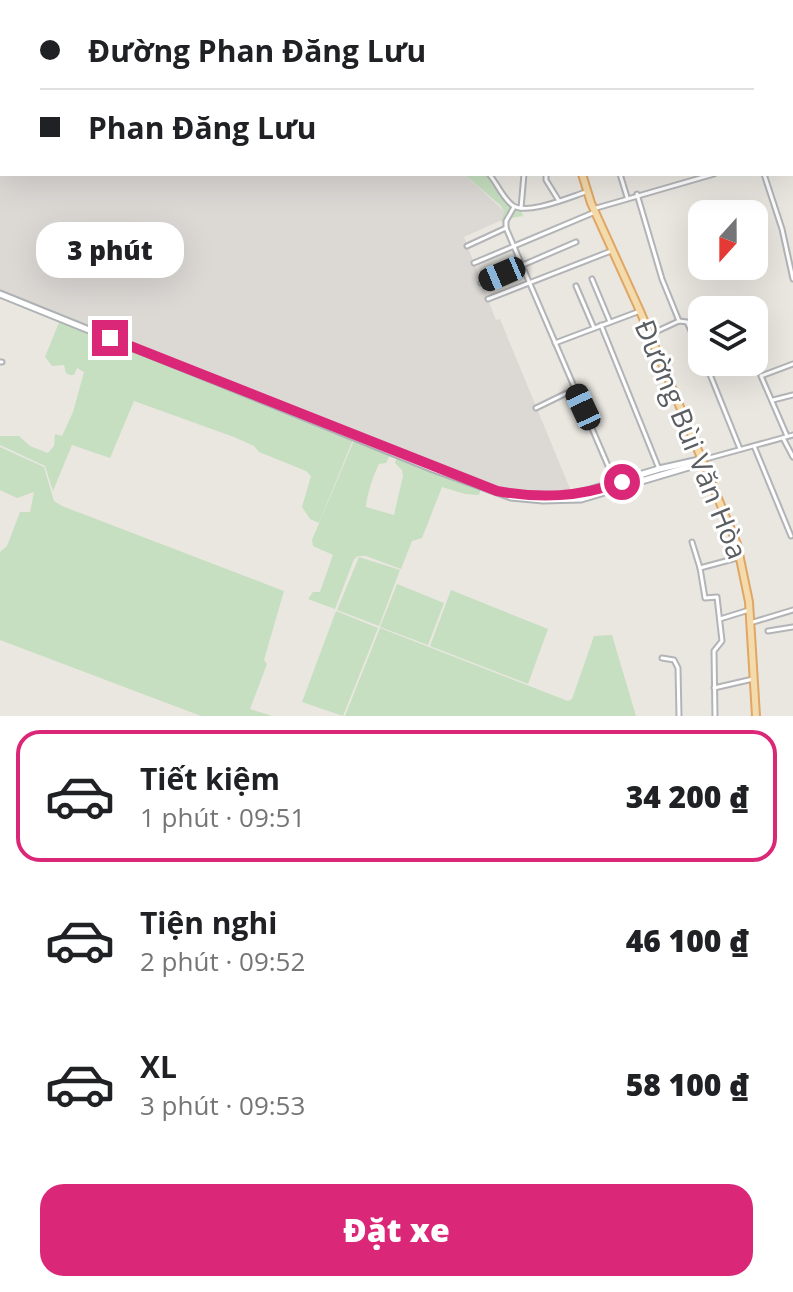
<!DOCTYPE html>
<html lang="vi">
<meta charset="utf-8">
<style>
:root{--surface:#fff;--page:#f6f6f6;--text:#202124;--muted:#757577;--line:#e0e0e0;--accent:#db2777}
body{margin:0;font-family:"Open Sans",sans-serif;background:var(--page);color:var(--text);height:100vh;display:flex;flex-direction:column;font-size:30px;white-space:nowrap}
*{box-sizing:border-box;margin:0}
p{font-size:26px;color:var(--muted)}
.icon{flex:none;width:44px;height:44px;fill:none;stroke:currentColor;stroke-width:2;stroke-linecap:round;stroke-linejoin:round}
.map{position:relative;height:716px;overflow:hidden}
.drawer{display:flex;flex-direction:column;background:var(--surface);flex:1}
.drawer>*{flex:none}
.guide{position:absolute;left:0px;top:0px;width:794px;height:176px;box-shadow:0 8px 32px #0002;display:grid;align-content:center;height:176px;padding:0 40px;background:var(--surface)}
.needle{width:52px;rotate:201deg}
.buttons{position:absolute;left:688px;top:200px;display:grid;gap:16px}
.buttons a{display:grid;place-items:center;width:80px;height:80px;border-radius:16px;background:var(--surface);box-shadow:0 8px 32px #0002;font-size:40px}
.end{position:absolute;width:36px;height:36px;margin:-18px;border:10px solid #db2777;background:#fff;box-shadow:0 0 0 4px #fff}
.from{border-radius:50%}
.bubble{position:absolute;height:56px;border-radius:24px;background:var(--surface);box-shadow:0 8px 32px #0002;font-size:26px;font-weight:800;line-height:56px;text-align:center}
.car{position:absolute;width:24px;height:48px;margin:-24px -12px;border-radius:10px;box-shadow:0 0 6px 2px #0007;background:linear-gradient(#222 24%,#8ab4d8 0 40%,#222 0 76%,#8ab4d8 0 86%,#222 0)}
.guide b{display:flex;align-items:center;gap:28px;height:76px;font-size:30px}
.guide b+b{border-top:2px solid var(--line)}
.guide i{width:20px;height:20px;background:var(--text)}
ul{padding:14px 0 0;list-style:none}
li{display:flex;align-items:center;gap:24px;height:132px;margin:0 16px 12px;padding:0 24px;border:4px solid transparent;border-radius:24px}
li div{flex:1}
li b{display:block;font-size:30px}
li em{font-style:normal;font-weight:800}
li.on{border-color:var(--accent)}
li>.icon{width:72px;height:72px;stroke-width:1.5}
.primary-button{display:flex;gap:16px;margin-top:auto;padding:16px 40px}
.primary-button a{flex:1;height:92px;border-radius:24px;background:var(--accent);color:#fff;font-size:32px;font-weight:800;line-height:92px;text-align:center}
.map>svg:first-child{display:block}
.industrial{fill:#dcd9d5}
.green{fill:#c6dfc0}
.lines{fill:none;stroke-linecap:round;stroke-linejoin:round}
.street-casing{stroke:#b2b4b7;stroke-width:7}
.secondary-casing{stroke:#aeb2b5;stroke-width:9}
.primary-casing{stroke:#dfa666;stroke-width:10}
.street{stroke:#fff;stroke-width:3}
.secondary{stroke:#fff;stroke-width:5}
.primary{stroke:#f4dbac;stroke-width:6}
.route{stroke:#db2777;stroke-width:10}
.labels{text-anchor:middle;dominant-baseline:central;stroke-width:6;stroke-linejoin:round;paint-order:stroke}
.street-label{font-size:28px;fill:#5a5e60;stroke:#fff}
</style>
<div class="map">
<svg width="793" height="716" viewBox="0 0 793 716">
<rect width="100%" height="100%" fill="#eae7e1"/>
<!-- industrial -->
<path class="industrial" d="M0,0l45,2h-43v172h462l40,37 -2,9 -38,17 32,83 4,-1 71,172 -41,1 -53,-9 -477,-191z"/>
<!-- green -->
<g class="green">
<path d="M464,174h23l26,33 8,3 2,6 -17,3 -2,5 -3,-3 3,-10 -3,-5z"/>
<path d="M60,320l294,117 -35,86 -9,-4 -8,-12 9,-31 -5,-5 -47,-19 -5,-6 -20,-9 -100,-36 -24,57 -38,-13 -19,46 -8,-25 -45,-21v-9h19l11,10 18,7 6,-7 1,-12 7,2 11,-24 11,-40 -7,-4 -3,7h-4l-4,-2 -2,-8 -12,1 -7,-9z"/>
<path d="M355,438l36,15 -5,10 -7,1c-6,12 -12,30 -13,43l28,8 9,-39 -1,-6 -7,-7 2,-7 84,32 -2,7 -14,-1 -23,-7 -20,51 -10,3 -11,28 -35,-13h-8l-4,3 -19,50 -27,-10 5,-7h7l13,-37 -20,-9 -1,-6z"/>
<path d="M0,447l44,20 10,34 8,5 222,85 -20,69 3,4 -17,45 22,7h-71l-201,-76v-88l7,-6 13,-34h10l4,-20 -17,6 -17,-8z"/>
<path d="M359,557l41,13 -21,56 -42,-16z"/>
<path d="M397,584l47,19 -16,42 -48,-18z"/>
<path d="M451,590l97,39 -20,55 -98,-38z"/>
<path d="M336,611l42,17 -35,88 -41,-14z"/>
<path d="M380,628l188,73 4,-2 22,-63 18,-1 24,81h-291z"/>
</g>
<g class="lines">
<defs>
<g id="street">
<path d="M281,0l2,2"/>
<path d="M403,2l1,-2"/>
<path d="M539,2v-2"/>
<path d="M575,2l2,-2"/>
<path d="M595,2l1,-2"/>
<path d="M676,2l1,-2"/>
<path d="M792,23l1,-4"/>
<path d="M792,143h1"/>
<path d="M792,154l1,-1"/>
<path d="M489,174c8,9 13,23 23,31 14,11 58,-8 74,-13"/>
<path d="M546,174v6l13,21"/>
<path d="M620,174l7,23"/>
<path d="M764,174l18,55 11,50"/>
<path d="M637,194l25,85 17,42"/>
<path d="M514,207l-8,14v7l109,254"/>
<path d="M521,208l3,-34"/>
<path d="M593,209l121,-35"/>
<path d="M467,246l39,-18"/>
<path d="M474,263l121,-51"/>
<path d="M592,279l18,43"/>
<path d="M481,283l95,-41"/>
<path d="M576,286l18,42"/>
<path d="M488,299l123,-48"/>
<path d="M601,325l58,144"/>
<path d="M651,334l28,-13 8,1 15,33"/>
<path d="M555,343l85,-32"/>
<path d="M0,362h2"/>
<path d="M705,362l35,87"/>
<path d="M773,400l20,-5"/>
<path d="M536,408l39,-19"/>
<path d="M787,436l-26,-60 32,-12"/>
<path d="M783,438l10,19"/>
<path d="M754,446l37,90"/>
<path d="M702,460l91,-25"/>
<path d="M692,542l8,26"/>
<path d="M720,619l29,-9"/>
<path d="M750,623l43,-13"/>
<path d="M768,631l25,-4"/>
<path d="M662,658l12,2 4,8 1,48"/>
<path d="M714,688l39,-9"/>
<path d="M715,716l-1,-65 8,-10 -5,-44 -12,1 -5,-30 37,-10"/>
</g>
<g id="secondary">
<path d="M0,294l433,175 78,28 32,3 38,-1 111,-33 10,-6"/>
<path d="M570,496l89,-27 40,-9"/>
</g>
<g id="primary">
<path d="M633,2l1,-2"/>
<path d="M582,174l9,29 49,108 97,233 12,58 7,114"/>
</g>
</defs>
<!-- street casing -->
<use href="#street" class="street-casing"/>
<!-- secondary casing -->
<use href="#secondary" class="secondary-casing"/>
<!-- primary casing -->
<use href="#primary" class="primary-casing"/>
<!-- street -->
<use href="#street" class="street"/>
<!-- secondary -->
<use href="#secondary" class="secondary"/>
<!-- primary -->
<use href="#primary" class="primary"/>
</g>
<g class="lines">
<!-- route -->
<path class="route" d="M110,338l387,153c44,8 82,6 125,-9"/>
</g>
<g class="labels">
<!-- street labels -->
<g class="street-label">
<text transform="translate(692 439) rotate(68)">Đường Bùi Văn Hòa</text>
</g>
</g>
</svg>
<div class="buttons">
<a><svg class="needle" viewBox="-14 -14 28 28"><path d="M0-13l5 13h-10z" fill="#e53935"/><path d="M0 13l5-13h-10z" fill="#757577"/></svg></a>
<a><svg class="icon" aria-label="layers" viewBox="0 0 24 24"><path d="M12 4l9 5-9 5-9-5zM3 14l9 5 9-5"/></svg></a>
</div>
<i class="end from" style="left:622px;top:482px"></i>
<i class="end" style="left:110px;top:338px"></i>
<div class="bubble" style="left:36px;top:222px;width:148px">3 phút</div>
<i class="car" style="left:502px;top:274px;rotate:247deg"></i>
<i class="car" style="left:583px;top:407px;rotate:335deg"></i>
<div class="guide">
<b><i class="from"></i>Đường Phan Đăng Lưu</b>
<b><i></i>Phan Đăng Lưu</b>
</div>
</div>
<section class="drawer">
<ul>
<li class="on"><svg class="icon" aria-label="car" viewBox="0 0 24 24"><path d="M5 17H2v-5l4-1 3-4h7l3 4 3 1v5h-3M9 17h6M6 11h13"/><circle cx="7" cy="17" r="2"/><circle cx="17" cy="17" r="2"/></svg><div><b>Tiết kiệm</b><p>1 phút · 09:51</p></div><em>34 200 ₫</em></li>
<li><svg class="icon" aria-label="car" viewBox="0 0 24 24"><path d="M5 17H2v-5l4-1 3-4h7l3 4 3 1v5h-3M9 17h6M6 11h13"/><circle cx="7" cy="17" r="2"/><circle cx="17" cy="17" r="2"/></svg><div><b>Tiện nghi</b><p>2 phút · 09:52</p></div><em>46 100 ₫</em></li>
<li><svg class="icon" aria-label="car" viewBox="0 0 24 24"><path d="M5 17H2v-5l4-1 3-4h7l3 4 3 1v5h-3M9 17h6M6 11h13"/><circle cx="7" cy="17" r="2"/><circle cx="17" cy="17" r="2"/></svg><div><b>XL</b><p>3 phút · 09:53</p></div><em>58 100 ₫</em></li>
</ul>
<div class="primary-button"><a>Đặt xe</a></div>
</section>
